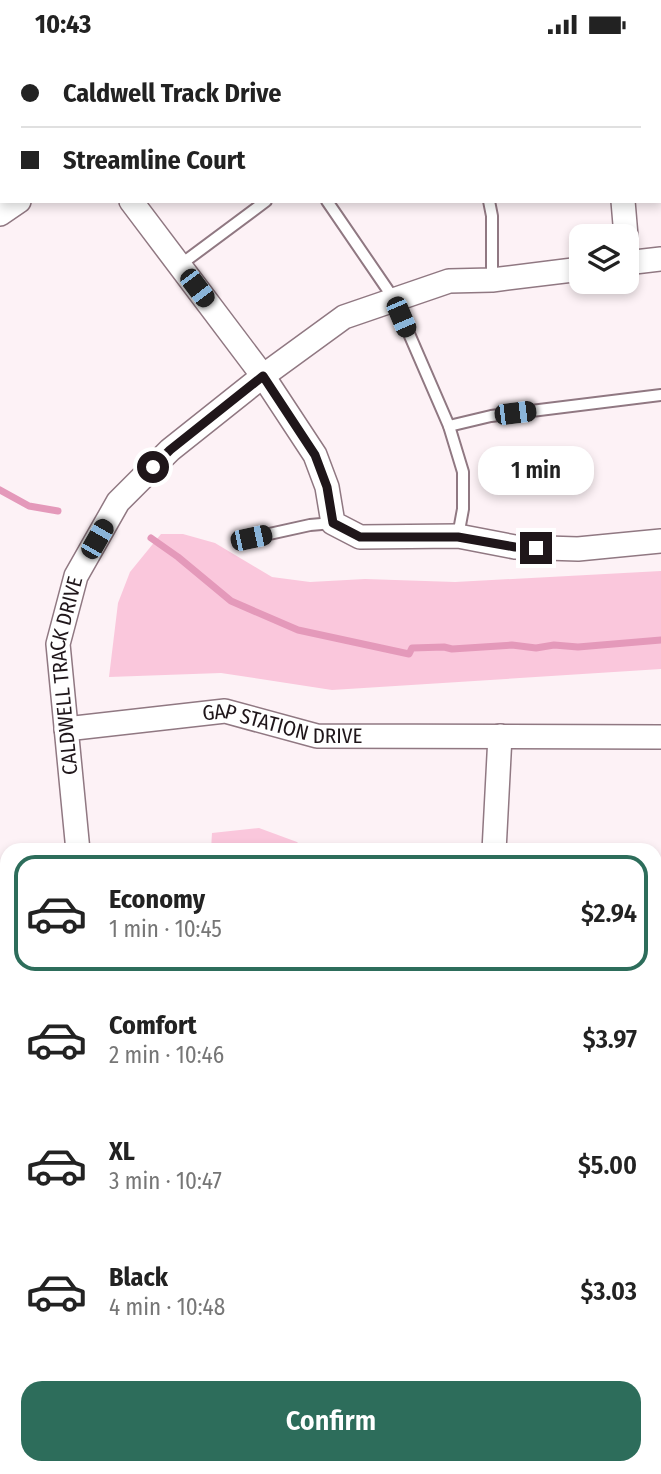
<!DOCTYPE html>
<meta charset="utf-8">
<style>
:root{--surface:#fff;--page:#f2f2f2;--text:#222;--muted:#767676;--line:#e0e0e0;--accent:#2d6d5b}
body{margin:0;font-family:"Fira Sans Condensed",sans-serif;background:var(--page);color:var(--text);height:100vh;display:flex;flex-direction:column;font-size:26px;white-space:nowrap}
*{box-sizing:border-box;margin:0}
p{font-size:23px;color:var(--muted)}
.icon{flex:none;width:38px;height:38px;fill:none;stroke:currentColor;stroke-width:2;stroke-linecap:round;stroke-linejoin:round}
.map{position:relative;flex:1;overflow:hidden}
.panel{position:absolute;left:0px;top:794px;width:662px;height:632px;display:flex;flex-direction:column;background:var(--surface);border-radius:21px 21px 0 0;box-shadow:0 4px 10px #0003}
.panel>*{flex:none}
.hud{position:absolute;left:0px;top:0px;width:662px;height:154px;box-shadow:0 4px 10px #0003;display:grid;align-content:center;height:154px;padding:0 21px;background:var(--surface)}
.controls{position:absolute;left:569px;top:175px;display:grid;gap:14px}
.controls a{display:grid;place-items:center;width:70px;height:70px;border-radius:14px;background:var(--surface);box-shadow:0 4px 10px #0003;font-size:35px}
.end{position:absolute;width:32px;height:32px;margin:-16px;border:9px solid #1f161a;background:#fff;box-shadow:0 0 0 4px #fff}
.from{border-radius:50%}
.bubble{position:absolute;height:49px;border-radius:21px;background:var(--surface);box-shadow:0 4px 10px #0003;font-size:23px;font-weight:600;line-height:49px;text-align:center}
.car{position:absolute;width:21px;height:42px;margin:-21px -10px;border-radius:9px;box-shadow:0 0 5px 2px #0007;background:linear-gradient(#222 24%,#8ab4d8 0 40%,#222 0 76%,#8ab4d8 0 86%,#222 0)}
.hud b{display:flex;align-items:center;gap:24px;height:66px;font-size:26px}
.hud b+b{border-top:2px solid var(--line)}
.hud i{width:18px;height:18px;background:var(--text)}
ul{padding:12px 0 0;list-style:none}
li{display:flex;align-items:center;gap:21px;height:116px;margin:0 14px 10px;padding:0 7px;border:4px solid transparent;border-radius:21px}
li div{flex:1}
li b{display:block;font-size:26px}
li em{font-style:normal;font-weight:600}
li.active{border-color:var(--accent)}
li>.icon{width:63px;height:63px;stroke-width:1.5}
.button{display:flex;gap:14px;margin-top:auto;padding:14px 21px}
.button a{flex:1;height:80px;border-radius:21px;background:var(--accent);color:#fff;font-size:28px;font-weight:600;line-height:80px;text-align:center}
.status{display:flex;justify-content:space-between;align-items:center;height:49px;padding:0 35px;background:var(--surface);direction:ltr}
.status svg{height:19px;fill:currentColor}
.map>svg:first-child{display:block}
.green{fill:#fac7dc}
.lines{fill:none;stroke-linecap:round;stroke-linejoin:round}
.stream{stroke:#e499ba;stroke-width:7}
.lane-casing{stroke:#907882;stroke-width:14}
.street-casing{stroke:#907882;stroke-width:26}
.lane{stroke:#fff;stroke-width:10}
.street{stroke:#fff;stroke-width:23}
.route{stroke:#1f161a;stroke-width:9}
.labels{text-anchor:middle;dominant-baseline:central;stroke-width:5;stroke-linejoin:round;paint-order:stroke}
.street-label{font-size:21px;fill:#1f161a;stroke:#fff}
</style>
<div class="status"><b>10:43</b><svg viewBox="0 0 49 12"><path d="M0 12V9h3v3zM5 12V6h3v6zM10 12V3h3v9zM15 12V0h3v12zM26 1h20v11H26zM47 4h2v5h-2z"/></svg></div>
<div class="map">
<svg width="661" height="1425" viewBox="0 0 661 1425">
<rect width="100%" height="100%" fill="#fdf2f6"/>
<!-- green -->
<g class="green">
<path d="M161,485h22l32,9 57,34 38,5 55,-3 90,3 206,-11v98l-329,21 -111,-17 -112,4 9,-74 12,-31z"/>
<path d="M259,779l38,14 8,8h-94l1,-17z"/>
<path d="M304,1419h100l1,6h-100z"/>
</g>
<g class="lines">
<!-- stream -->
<g class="stream">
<path d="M0,441l29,16 29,5"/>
<path d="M151,489l27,19 53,44 67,29 111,24 3,-6 32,-1 8,2 60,-4 24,3 18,-3 24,2 83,-7"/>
</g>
<defs>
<g id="lane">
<path d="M217,0l2,2"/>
<path d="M327,152l67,98 55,127 14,46v37l-5,27"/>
<path d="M489,152l3,15v64"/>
<path d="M180,216l86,-64"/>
<path d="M449,377l42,-10 170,-21"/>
<path d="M251,489l59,-13 23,-2"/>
<path d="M654,822h7"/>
<path d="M654,1156l7,3"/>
<path d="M625,1425l1,-6"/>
</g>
<g id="street">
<path d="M590,0l1,2"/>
<path d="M9,2l2,-2"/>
<path d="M631,2l1,-2"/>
<path d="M131,152l132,175 52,79 12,32 6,36 27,14 98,-1 57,11 63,2 83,-8"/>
<path d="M623,152l3,35"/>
<path d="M0,165l19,-13"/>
<path d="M626,214l35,-4"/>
<path id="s1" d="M66,680l159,-18 92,25 344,1"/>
<path id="s2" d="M78,802l-20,-207 18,-68 42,-74 52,-52 93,-74 81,-59 105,-36 43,-1 89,-11"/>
<path d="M494,802l6,-115"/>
<path d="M0,932l7,-1"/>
<path d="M654,1278l7,3"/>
<path d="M170,1419l1,6"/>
</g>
</defs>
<!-- lane casing -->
<use href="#lane" class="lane-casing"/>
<!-- street casing -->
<use href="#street" class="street-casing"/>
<!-- lane -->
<use href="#lane" class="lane"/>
<!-- street -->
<use href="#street" class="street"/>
</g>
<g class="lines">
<!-- route -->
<path class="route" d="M153,418l17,-17 93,-74 52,79 12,32 6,36 27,14h98l57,10 21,1"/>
</g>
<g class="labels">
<!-- street labels -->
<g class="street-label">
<text stroke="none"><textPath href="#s2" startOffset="177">CALDWELL TRACK DRIVE</textPath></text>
<text stroke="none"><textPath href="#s1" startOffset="219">GAP STATION DRIVE</textPath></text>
</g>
</g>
</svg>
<div class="controls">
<a><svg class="icon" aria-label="layers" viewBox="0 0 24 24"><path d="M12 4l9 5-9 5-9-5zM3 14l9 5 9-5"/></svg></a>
</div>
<i class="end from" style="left:153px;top:418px"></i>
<i class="end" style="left:536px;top:499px"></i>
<div class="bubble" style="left:478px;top:397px;width:116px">1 min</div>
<i class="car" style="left:197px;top:239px;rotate:143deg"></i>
<i class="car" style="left:401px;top:268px;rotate:157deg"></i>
<i class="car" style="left:515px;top:364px;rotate:83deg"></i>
<i class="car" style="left:251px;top:489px;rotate:78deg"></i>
<i class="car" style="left:97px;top:490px;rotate:30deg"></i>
<div class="hud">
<b><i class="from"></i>Caldwell Track Drive</b>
<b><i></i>Streamline Court</b>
</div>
<section class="panel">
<ul>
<li class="active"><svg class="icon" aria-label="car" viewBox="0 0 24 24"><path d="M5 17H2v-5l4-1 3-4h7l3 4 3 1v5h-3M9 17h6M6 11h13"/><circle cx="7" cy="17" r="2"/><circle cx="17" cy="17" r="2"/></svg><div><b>Economy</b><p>1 min · 10:45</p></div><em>$2.94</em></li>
<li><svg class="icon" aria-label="car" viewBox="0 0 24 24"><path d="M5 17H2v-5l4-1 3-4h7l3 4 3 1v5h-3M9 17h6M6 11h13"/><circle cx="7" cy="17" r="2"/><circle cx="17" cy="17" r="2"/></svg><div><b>Comfort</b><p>2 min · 10:46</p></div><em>$3.97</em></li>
<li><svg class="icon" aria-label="car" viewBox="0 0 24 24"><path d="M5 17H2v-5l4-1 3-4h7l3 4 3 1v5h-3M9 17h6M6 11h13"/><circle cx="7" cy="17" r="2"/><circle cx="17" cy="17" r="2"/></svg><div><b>XL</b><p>3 min · 10:47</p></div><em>$5.00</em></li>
<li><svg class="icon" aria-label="car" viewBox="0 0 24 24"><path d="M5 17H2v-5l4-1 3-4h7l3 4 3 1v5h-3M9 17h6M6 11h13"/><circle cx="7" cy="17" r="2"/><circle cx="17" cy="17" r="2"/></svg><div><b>Black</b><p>4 min · 10:48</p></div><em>$3.03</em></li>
</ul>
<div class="button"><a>Confirm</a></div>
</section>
</div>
